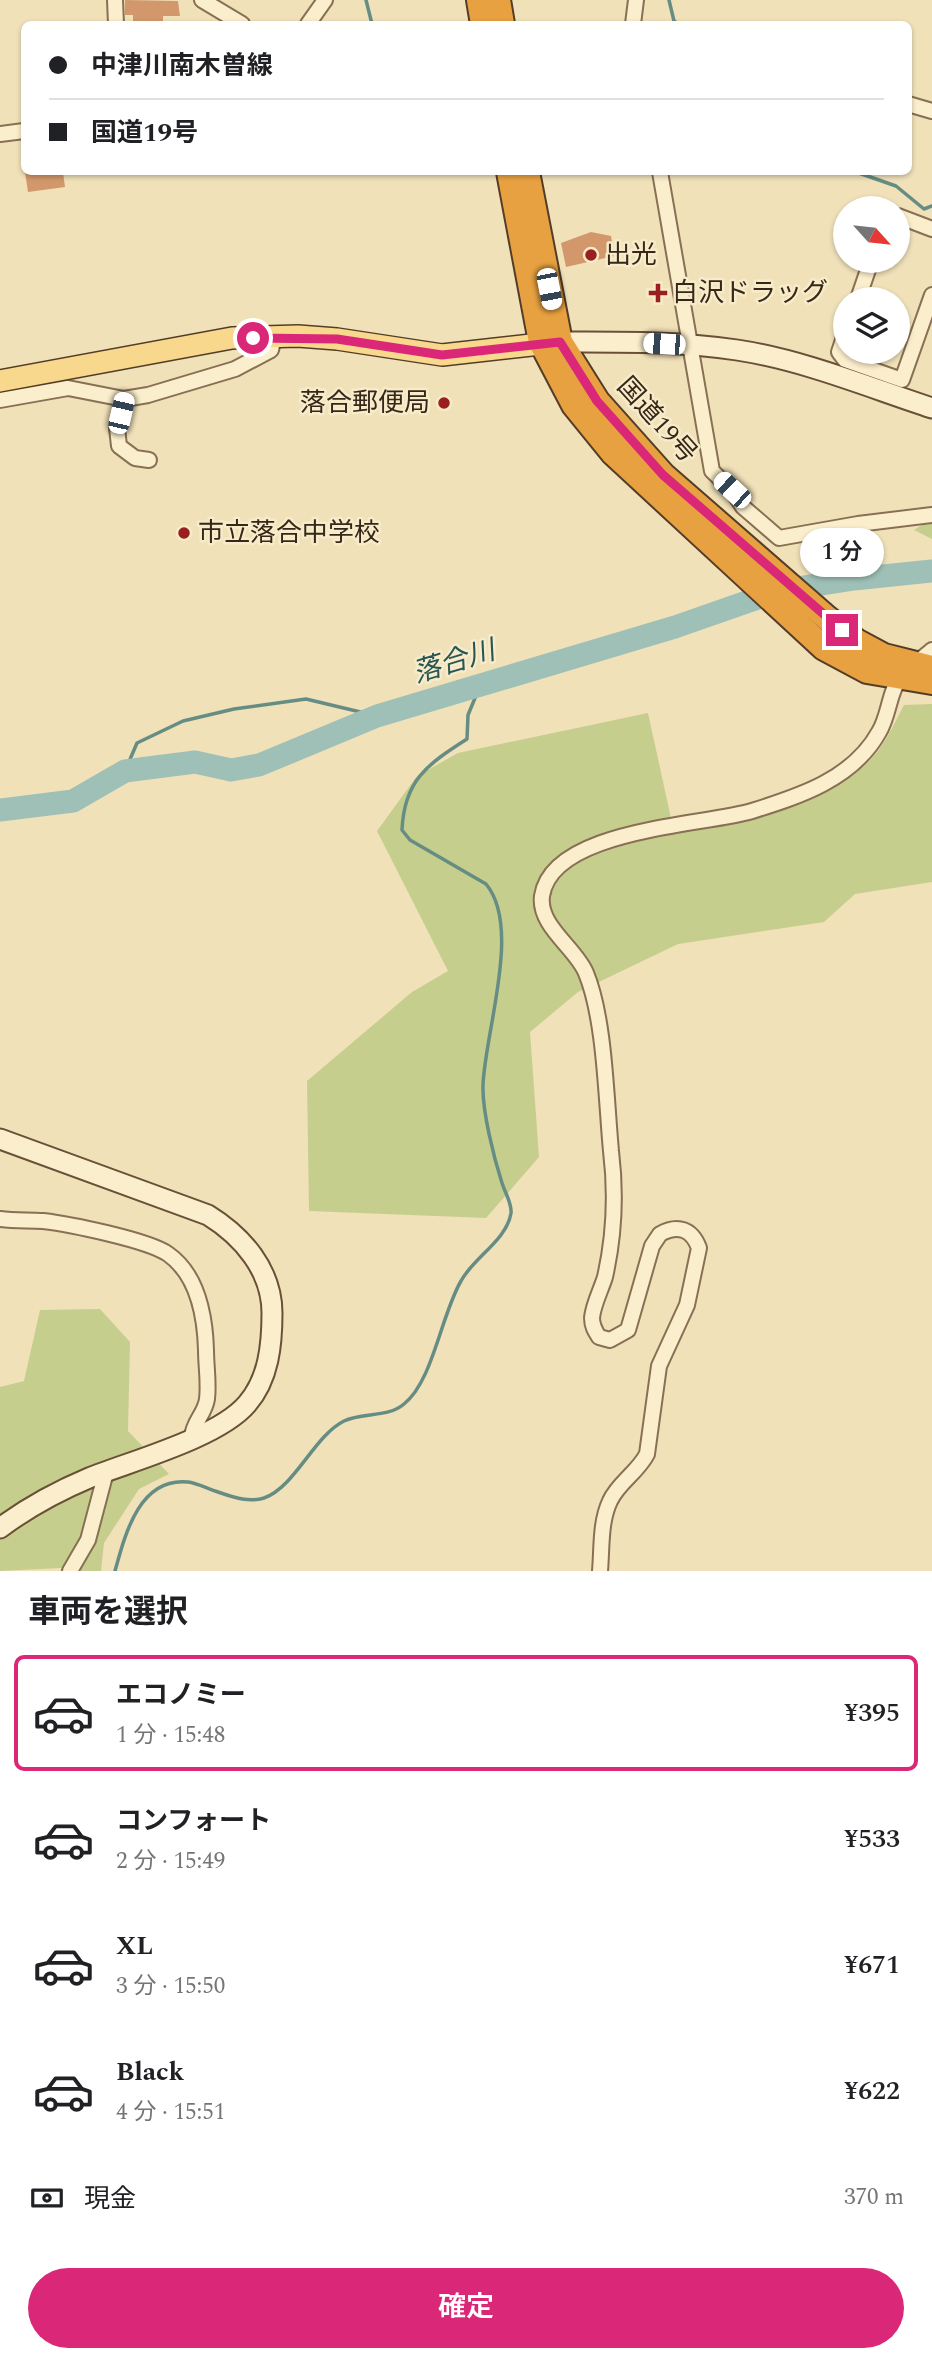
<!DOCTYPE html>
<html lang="ja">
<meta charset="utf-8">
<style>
:root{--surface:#fff;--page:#f2f2f2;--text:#202124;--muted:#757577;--line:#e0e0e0;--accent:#db2777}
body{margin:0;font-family:Spectral,"Noto Sans JP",serif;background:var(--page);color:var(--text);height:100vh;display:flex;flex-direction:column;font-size:26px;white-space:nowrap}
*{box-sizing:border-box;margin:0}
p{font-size:23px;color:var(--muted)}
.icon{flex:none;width:38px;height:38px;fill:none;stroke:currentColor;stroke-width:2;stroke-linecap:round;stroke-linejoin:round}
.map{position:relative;height:1571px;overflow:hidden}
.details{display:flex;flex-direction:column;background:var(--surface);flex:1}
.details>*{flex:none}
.banner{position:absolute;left:21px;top:21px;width:891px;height:154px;border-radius:10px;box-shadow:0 2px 5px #0004;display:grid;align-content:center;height:154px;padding:0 28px;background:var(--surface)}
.needle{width:46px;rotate:117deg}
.buttons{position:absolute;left:833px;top:196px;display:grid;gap:14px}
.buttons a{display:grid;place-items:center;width:77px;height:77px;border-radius:50%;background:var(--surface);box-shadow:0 2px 5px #0004;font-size:35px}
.end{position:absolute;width:32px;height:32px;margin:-16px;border:9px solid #db2777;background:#fff;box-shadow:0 0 0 4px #fff}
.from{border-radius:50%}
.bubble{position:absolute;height:49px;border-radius:24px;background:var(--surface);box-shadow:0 2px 5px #0004;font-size:23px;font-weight:600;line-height:49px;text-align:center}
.car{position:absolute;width:21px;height:42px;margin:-21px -10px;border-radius:9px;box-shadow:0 0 5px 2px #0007;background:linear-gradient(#fff 24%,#345 0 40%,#fff 0 76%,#345 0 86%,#fff 0)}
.banner b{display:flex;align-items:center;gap:24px;height:66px;font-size:26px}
.banner b+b{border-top:2px solid var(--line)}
.banner i{width:18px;height:18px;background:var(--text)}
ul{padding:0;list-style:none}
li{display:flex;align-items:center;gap:21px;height:116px;margin:0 14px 10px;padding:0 14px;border:4px solid transparent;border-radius:10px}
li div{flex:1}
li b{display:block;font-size:26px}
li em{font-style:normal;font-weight:600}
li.active{border-color:var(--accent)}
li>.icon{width:63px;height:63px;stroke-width:1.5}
h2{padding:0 28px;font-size:32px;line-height:84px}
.pay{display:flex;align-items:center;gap:18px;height:77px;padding:0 28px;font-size:26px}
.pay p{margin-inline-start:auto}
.primary-button{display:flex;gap:14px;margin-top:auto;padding:14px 28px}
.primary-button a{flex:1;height:80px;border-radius:42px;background:var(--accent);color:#fff;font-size:28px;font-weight:600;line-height:80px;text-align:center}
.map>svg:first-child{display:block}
.green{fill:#c6ce8d}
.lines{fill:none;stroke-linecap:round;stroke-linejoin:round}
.stream{stroke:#668d84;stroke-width:3.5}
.river{stroke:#9ec0b7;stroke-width:23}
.building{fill:#d2986b}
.street-casing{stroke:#877053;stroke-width:18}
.secondary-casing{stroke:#695036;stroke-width:23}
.primary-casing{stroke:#543d28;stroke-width:24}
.highway-casing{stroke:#543d28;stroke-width:28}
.street{stroke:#fbeecc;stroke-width:14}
.secondary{stroke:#fbeecc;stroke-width:19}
.primary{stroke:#f8d88c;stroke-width:21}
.highway{stroke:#e8a141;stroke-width:24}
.route{stroke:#db2777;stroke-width:9}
.poi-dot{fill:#9a201f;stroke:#f7ebc9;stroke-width:2.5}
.labels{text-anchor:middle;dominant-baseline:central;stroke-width:5;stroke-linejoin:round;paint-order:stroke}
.poi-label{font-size:26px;fill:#352719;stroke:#f7ebc9;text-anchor:start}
.street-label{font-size:26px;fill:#352719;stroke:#f7ebc9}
.water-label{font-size:28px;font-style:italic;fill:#275654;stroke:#f7ebc9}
</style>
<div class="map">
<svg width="932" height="1571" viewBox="0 0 932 1571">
<rect width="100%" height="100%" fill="#f0e1b9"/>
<!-- green -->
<g class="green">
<path d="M932,518v21l-18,-9 17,-11z"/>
<path d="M932,704v178l-77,12 -31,28 -146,22 -100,48 -48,40 9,125 -53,61 -177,-7 -2,-130 105,-89 36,-21 -71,-140 40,-55 41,-23 190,-40 26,119c60,-8 144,-26 192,-68 17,-15 27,-38 38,-59z"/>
<path d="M100,1309l30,33 -2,89 41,43 -30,15 -35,54 -3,28h-20v-4l-81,4v-184l24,-6 16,-71z"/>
</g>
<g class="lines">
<!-- stream -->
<g class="stream">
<path d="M366,0l6,24"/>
<path d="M669,0l5,21 4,3"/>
<path d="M856,172l40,14 28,23 8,-3"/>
<path d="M125,771l12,-28 46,-22 51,-12 72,-10 71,17"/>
<path d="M115,1571c10,-36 24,-94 73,-89 9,1 20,7 30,10 15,5 30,11 46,6 31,-11 50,-62 80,-77 18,-9 44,-3 60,-17 29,-23 37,-89 57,-123 12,-23 46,-41 50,-68 1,-10 -6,-20 -9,-30 -8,-25 -20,-72 -19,-98 2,-54 39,-158 3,-201l-76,-44 -8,-10c2,-50 26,-66 65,-91l1,-24 12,-29"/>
</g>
<!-- river -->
<path class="river" d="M0,810l73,-9 52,-30 70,-9 36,8 28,-5 118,-49 298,-89 103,-36 76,-12 78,-8"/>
</g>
<!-- building -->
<g class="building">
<path d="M125,0l53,1 2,15h-17v8h-30v-9h-8z"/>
<path d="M25,172h38l2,15 -37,5z"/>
<path d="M591,232l20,4 3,20 -48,11 -5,-24z"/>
</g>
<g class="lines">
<defs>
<g id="street">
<path d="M115,0l1,24"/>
<path d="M202,0l40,24"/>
<path d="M308,24l17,-24"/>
<path d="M633,24l3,-24"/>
<path d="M908,104l24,7"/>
<path d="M0,134l24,-3"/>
<path d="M660,172l52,299 20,19 11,17 36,31 79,-14 74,-9"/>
<path d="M898,216l34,13"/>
<path d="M858,299l13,-38"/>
<path d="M845,334l-6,18 6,8 57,20 30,-85"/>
<path d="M124,399l-7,29 2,18 16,12 14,2"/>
<path d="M0,400l68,-12 56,11 24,-4 87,-26 36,-19 3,-13"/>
<path d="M0,1219c14,2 29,1 43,2 26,3 105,19 125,33 30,21 37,62 38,96 0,16 3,33 1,49 -2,15 -14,23 -15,38"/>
<path d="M70,1571l18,-31 18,-68"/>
<path d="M600,1571c2,-23 0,-49 10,-70 8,-18 28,-29 37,-47l12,-88 28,-61 12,-57c-7,-19 -21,-24 -39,-14l-8,12 -24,84 -18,10 -11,-3c-4,-6 -7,-11 -7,-19 1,-13 9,-28 13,-41 9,-40 11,-85 6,-126 -5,-52 -6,-132 -25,-178 -10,-25 -48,-47 -44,-77 10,-67 159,-70 210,-85 48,-15 101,-32 127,-79 10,-16 10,-40 21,-54 8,-10 22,-19 32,-28"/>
</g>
<g id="secondary">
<path d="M560,342c58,0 119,-1 177,8 66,10 131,37 195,58"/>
<path d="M0,1139l208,76c34,21 64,55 64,98 0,31 -3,66 -25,91 -29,34 -116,57 -158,74 -31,13 -62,30 -89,50"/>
</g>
<path id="primary" d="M0,381l232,-43 66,-2 39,3 105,16 116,-13"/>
<g id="highway">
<path d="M479,0l4,24"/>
<path d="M498,0l4,24"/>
<path d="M509,172l32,170 33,63 39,48 211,195 43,23 65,11"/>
<path d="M527,172l33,170 37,59 66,74 164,143 29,23 28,15 48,12"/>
</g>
</defs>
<!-- street casing -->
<use href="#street" class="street-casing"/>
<!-- secondary casing -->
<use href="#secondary" class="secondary-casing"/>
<!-- primary casing -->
<use href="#primary" class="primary-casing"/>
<!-- highway casing -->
<use href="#highway" class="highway-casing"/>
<!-- street -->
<use href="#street" class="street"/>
<!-- secondary -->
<use href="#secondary" class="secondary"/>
<!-- primary -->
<use href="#primary" class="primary"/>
<!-- highway -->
<use href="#highway" class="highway"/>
</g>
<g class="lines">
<!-- route -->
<path class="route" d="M253,338l84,1 105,16 118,-13 37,59 66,74 179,155"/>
</g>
<!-- markers -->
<g class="poi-dot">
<circle cx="591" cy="255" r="7"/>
<path d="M654.5 282.5h7v7h7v7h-7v7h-7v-7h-7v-7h7z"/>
<circle cx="444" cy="403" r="7"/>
<circle cx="184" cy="533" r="7"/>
</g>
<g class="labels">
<!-- poi labels -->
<g class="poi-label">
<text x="605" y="255">出光</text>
<text x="672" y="293">白沢ドラッグ</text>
<text x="430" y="403" text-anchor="end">落合郵便局</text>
<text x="198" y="533">市立落合中学校</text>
</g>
<!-- street labels -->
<g class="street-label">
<text transform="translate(657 420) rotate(48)">国道19号</text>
</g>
<!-- water labels -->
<g class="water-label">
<text transform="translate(454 662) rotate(-17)">落合川</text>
</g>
</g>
</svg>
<div class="buttons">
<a><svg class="needle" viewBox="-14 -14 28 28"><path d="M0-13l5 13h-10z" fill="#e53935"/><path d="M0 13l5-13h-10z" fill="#757577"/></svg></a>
<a><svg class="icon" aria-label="layers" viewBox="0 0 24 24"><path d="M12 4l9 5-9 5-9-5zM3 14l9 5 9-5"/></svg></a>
</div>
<i class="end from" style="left:253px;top:338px"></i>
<i class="end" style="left:842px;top:630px"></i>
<div class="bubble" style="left:800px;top:528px;width:84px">1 分</div>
<i class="car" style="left:549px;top:289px;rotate:169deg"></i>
<i class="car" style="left:664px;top:344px;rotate:273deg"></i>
<i class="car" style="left:121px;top:413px;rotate:13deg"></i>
<i class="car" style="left:732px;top:490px;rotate:313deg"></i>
<div class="banner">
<b><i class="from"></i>中津川南木曽線</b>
<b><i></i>国道19号</b>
</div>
</div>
<section class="details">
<h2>車両を選択</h2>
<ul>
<li class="active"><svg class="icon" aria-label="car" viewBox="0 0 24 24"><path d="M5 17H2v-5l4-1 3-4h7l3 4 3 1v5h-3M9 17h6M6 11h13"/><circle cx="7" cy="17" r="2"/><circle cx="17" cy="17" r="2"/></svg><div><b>エコノミー</b><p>1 分 · 15:48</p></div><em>¥395</em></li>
<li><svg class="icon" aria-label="car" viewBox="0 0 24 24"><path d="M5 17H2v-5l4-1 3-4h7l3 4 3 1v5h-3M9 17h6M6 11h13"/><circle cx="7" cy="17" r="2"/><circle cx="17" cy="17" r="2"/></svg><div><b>コンフォート</b><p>2 分 · 15:49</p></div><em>¥533</em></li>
<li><svg class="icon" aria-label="car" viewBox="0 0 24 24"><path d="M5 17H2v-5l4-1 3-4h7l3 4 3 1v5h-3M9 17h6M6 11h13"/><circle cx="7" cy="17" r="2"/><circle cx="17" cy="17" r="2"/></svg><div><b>XL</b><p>3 分 · 15:50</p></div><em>¥671</em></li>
<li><svg class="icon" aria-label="car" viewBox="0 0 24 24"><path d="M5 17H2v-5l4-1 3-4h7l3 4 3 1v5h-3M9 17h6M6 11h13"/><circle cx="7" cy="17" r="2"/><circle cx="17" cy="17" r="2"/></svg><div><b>Black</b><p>4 分 · 15:51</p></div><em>¥622</em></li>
</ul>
<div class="pay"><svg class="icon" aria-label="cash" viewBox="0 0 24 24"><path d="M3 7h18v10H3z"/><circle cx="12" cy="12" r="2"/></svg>現金<p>370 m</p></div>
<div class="primary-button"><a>確定</a></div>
</section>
